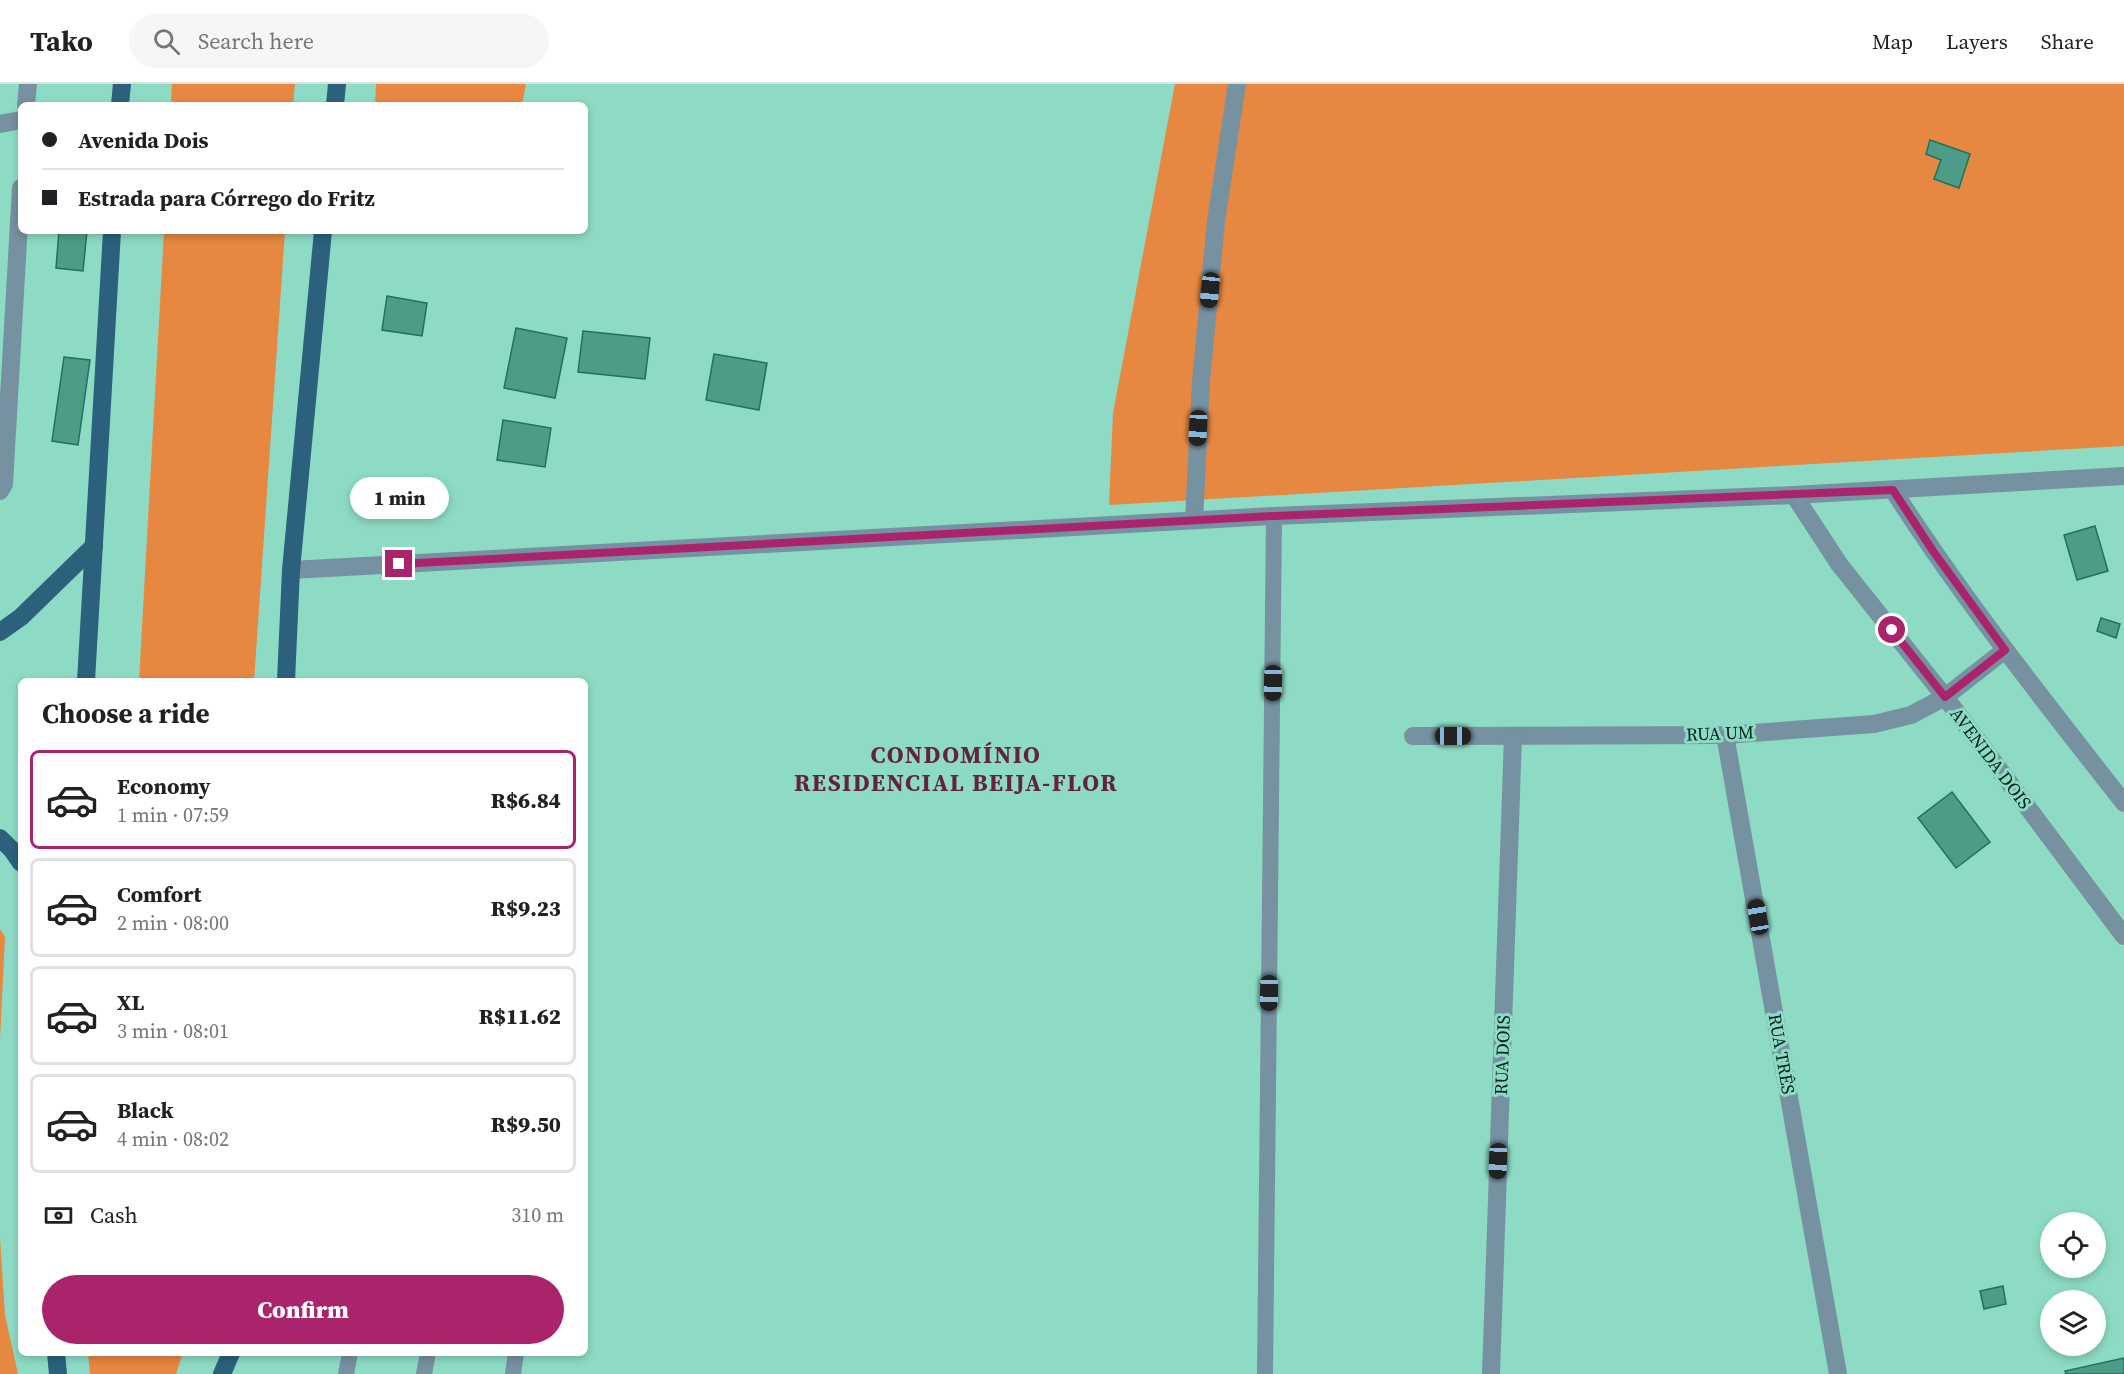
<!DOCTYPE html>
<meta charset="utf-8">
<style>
:root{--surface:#fff;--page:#f6f6f6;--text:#202124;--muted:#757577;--line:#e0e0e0;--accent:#aa246b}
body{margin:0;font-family:"Source Serif 4",serif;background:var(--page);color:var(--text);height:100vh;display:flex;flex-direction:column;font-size:22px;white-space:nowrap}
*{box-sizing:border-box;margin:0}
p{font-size:20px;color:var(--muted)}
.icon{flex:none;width:33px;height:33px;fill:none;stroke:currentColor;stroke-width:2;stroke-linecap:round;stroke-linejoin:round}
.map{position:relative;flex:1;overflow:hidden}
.sheet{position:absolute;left:18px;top:594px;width:570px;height:678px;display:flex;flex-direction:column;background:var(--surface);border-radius:9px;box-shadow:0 3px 9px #0003}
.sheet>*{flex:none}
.guide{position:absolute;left:18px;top:18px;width:570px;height:132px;border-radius:9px;box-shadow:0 3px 9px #0003;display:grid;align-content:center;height:132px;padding:0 24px;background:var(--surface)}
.fabs{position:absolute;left:2040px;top:1128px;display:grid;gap:12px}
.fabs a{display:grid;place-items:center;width:66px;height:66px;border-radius:50%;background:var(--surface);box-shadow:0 3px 9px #0003;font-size:30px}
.end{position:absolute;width:27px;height:27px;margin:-14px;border:8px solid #aa246b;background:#fff;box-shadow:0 0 0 3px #fff}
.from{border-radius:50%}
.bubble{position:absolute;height:42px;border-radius:21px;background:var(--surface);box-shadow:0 3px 9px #0003;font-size:20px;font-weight:800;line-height:42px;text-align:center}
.car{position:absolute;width:18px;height:36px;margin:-18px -9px;border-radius:8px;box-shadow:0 0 4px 2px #0007;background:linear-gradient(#222 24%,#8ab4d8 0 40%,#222 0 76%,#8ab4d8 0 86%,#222 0)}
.guide b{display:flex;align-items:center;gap:21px;height:57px;font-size:22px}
.guide b+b{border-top:2px solid var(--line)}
.guide i{width:15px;height:15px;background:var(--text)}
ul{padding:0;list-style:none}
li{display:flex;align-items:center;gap:18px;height:99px;margin:0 12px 9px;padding:0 12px;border:3px solid var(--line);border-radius:9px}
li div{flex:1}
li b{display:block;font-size:22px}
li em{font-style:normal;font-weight:800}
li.on{border-color:var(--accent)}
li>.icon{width:54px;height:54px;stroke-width:1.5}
h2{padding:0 24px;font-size:27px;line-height:72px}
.pay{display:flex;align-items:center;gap:15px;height:66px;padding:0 24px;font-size:22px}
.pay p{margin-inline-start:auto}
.primary-button{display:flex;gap:12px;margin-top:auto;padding:12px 24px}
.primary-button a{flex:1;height:69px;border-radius:36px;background:var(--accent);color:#fff;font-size:24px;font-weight:800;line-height:69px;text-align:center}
header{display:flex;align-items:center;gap:36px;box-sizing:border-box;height:84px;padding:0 30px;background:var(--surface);border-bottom:2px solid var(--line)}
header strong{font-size:28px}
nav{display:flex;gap:33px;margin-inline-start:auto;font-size:21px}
.search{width:420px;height:54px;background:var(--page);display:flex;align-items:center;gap:15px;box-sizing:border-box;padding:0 21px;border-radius:33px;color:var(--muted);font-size:22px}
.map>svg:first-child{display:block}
.green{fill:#e68742}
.building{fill:#4d9c87;stroke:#1e725f;stroke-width:1.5}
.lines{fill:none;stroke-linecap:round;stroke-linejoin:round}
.lane{stroke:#7691a0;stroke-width:16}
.street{stroke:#7691a0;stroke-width:18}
.primary{stroke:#2b617c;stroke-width:18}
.route{stroke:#aa246b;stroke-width:8}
.labels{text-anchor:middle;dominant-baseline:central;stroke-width:6;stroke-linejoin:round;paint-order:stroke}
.street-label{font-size:18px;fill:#002119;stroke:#8ddbc4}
.district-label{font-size:24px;font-weight:bold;letter-spacing:1.5px;fill:#632241;stroke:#8ddbc4}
</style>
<header>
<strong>Tako</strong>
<div class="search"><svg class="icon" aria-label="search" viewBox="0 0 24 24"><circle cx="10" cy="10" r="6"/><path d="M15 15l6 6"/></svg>Search here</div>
<nav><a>Map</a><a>Layers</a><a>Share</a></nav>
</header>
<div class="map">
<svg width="2124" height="1290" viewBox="0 0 2124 1290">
<rect width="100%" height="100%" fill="#8ddbc4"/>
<!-- green -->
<g class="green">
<path d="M172,0h123l-2,21h-122z"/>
<path d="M376,0h150l-4,21h-147z"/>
<path d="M1175,0h949v362l-1015,59 4,-92z"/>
<path d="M164,147h121l-31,450h-115z"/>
<path d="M0,845l5,8 -5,102z"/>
<path d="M0,1154l5,77 13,59h-18z"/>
<path d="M88,1269h95l-7,21h-86z"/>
</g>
<!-- building -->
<g class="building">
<path d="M1930,56l40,14 -11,34 -25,-9 7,-19 -15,-6z"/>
<path d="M59,147h28l-4,40 -27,-3z"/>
<path d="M387,212l40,7 -5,33 -40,-6z"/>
<path d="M516,244l51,10 -12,60 -51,-10z"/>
<path d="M583,247l67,7 -5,41 -67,-7z"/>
<path d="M714,270l53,9 -8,47 -53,-10z"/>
<path d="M64,273l26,3 -12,85 -26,-4z"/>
<path d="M503,336l48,8 -6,39 -48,-7z"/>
<path d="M2095,442l13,45 -31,9 -13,-45z"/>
<path d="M2101,534l19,6 -4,14 -19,-7z"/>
<path d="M1952,708l38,50 -34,26 -38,-50z"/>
<path d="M2003,1202l3,18 -22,5 -4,-18z"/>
<path d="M2124,1274v16h-58l-1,-3z"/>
</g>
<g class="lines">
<!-- lane -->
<g class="lane">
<path d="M346,1290l4,-21"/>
<path d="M424,1290l4,-21"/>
<path d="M513,1290l3,-21"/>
<path d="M1265,1290l9,-858"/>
</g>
<!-- street -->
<g class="street">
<path d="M26,21l2,-21"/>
<path d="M0,40l21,-4"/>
<path d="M1893,406c70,109 151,211 231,313"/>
<path d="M0,407l4,-7 17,-296"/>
<path d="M1794,411l45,69 106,133 179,239"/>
<path d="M1194,436l7,-138 15,-161 21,-137"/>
<path d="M291,486l983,-54 520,-21 330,-19"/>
<path d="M1725,651l113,639"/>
<path d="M1413,652l312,-1 149,-11 37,-9 34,-18 60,-47"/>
<path d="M1491,1290l22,-638"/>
</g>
<!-- primary -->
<g class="primary">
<path d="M120,21l2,-21"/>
<path d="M335,21l2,-21"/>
<path d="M0,548l21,-15 73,-71"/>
<path d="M86,597l26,-450"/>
<path d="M286,597l5,-111 32,-339"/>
<path d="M0,754l12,12 9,13"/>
<path d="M56,1269l2,21"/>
<path d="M222,1290l9,-21"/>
</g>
</g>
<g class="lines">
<!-- route -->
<path class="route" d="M399,480l875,-48 619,-26 40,61 72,99 -60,47 -53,-67"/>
</g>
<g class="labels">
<!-- street labels -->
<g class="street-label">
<text transform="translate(1720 649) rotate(-2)">RUA UM</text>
<text transform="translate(1991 674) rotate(53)">AVENIDA DOIS</text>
<text transform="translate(1782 970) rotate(80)">RUA TRÊS</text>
<text transform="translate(1502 971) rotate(-88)">RUA DOIS</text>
</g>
<!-- district labels -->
<g class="district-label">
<text x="956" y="670">CONDOMÍNIO<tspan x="956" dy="28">RESIDENCIAL BEIJA-FLOR</tspan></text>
</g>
</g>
</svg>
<div class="fabs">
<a><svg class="icon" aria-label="locate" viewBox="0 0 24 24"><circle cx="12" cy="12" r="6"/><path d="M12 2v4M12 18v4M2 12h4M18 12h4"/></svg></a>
<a><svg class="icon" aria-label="layers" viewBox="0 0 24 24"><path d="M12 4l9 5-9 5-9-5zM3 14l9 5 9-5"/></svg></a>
</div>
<i class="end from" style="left:1892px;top:546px"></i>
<i class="end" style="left:399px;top:480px"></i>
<div class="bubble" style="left:350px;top:393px;width:99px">1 min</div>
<i class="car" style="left:1210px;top:206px;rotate:186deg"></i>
<i class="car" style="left:1198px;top:344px;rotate:183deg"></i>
<i class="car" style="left:1273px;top:599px;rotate:181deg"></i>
<i class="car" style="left:1453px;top:652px;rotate:90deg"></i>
<i class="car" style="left:1758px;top:833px;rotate:350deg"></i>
<i class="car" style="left:1269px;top:909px;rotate:181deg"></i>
<i class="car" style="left:1498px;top:1077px;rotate:182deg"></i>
<div class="guide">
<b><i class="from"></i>Avenida Dois</b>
<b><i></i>Estrada para Córrego do Fritz</b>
</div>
<section class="sheet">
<h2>Choose a ride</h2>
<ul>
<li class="on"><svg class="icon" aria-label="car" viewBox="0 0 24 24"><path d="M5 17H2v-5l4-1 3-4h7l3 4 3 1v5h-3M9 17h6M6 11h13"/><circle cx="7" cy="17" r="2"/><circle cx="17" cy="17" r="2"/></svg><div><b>Economy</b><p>1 min · 07:59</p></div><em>R$6.84</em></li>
<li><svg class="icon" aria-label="car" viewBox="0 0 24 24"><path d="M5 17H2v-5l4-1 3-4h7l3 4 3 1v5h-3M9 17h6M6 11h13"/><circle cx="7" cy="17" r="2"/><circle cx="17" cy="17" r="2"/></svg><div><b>Comfort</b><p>2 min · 08:00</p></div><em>R$9.23</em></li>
<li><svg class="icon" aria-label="car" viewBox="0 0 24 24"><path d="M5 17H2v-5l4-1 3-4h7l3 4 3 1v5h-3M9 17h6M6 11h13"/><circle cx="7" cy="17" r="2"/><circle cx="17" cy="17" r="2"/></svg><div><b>XL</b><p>3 min · 08:01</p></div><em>R$11.62</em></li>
<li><svg class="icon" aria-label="car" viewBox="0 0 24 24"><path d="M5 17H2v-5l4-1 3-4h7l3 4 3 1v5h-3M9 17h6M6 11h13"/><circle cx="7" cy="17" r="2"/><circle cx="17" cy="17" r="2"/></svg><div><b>Black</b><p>4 min · 08:02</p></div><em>R$9.50</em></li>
</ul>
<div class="pay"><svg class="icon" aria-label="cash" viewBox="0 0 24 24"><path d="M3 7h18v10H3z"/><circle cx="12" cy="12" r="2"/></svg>Cash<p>310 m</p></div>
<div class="primary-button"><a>Confirm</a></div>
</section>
</div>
